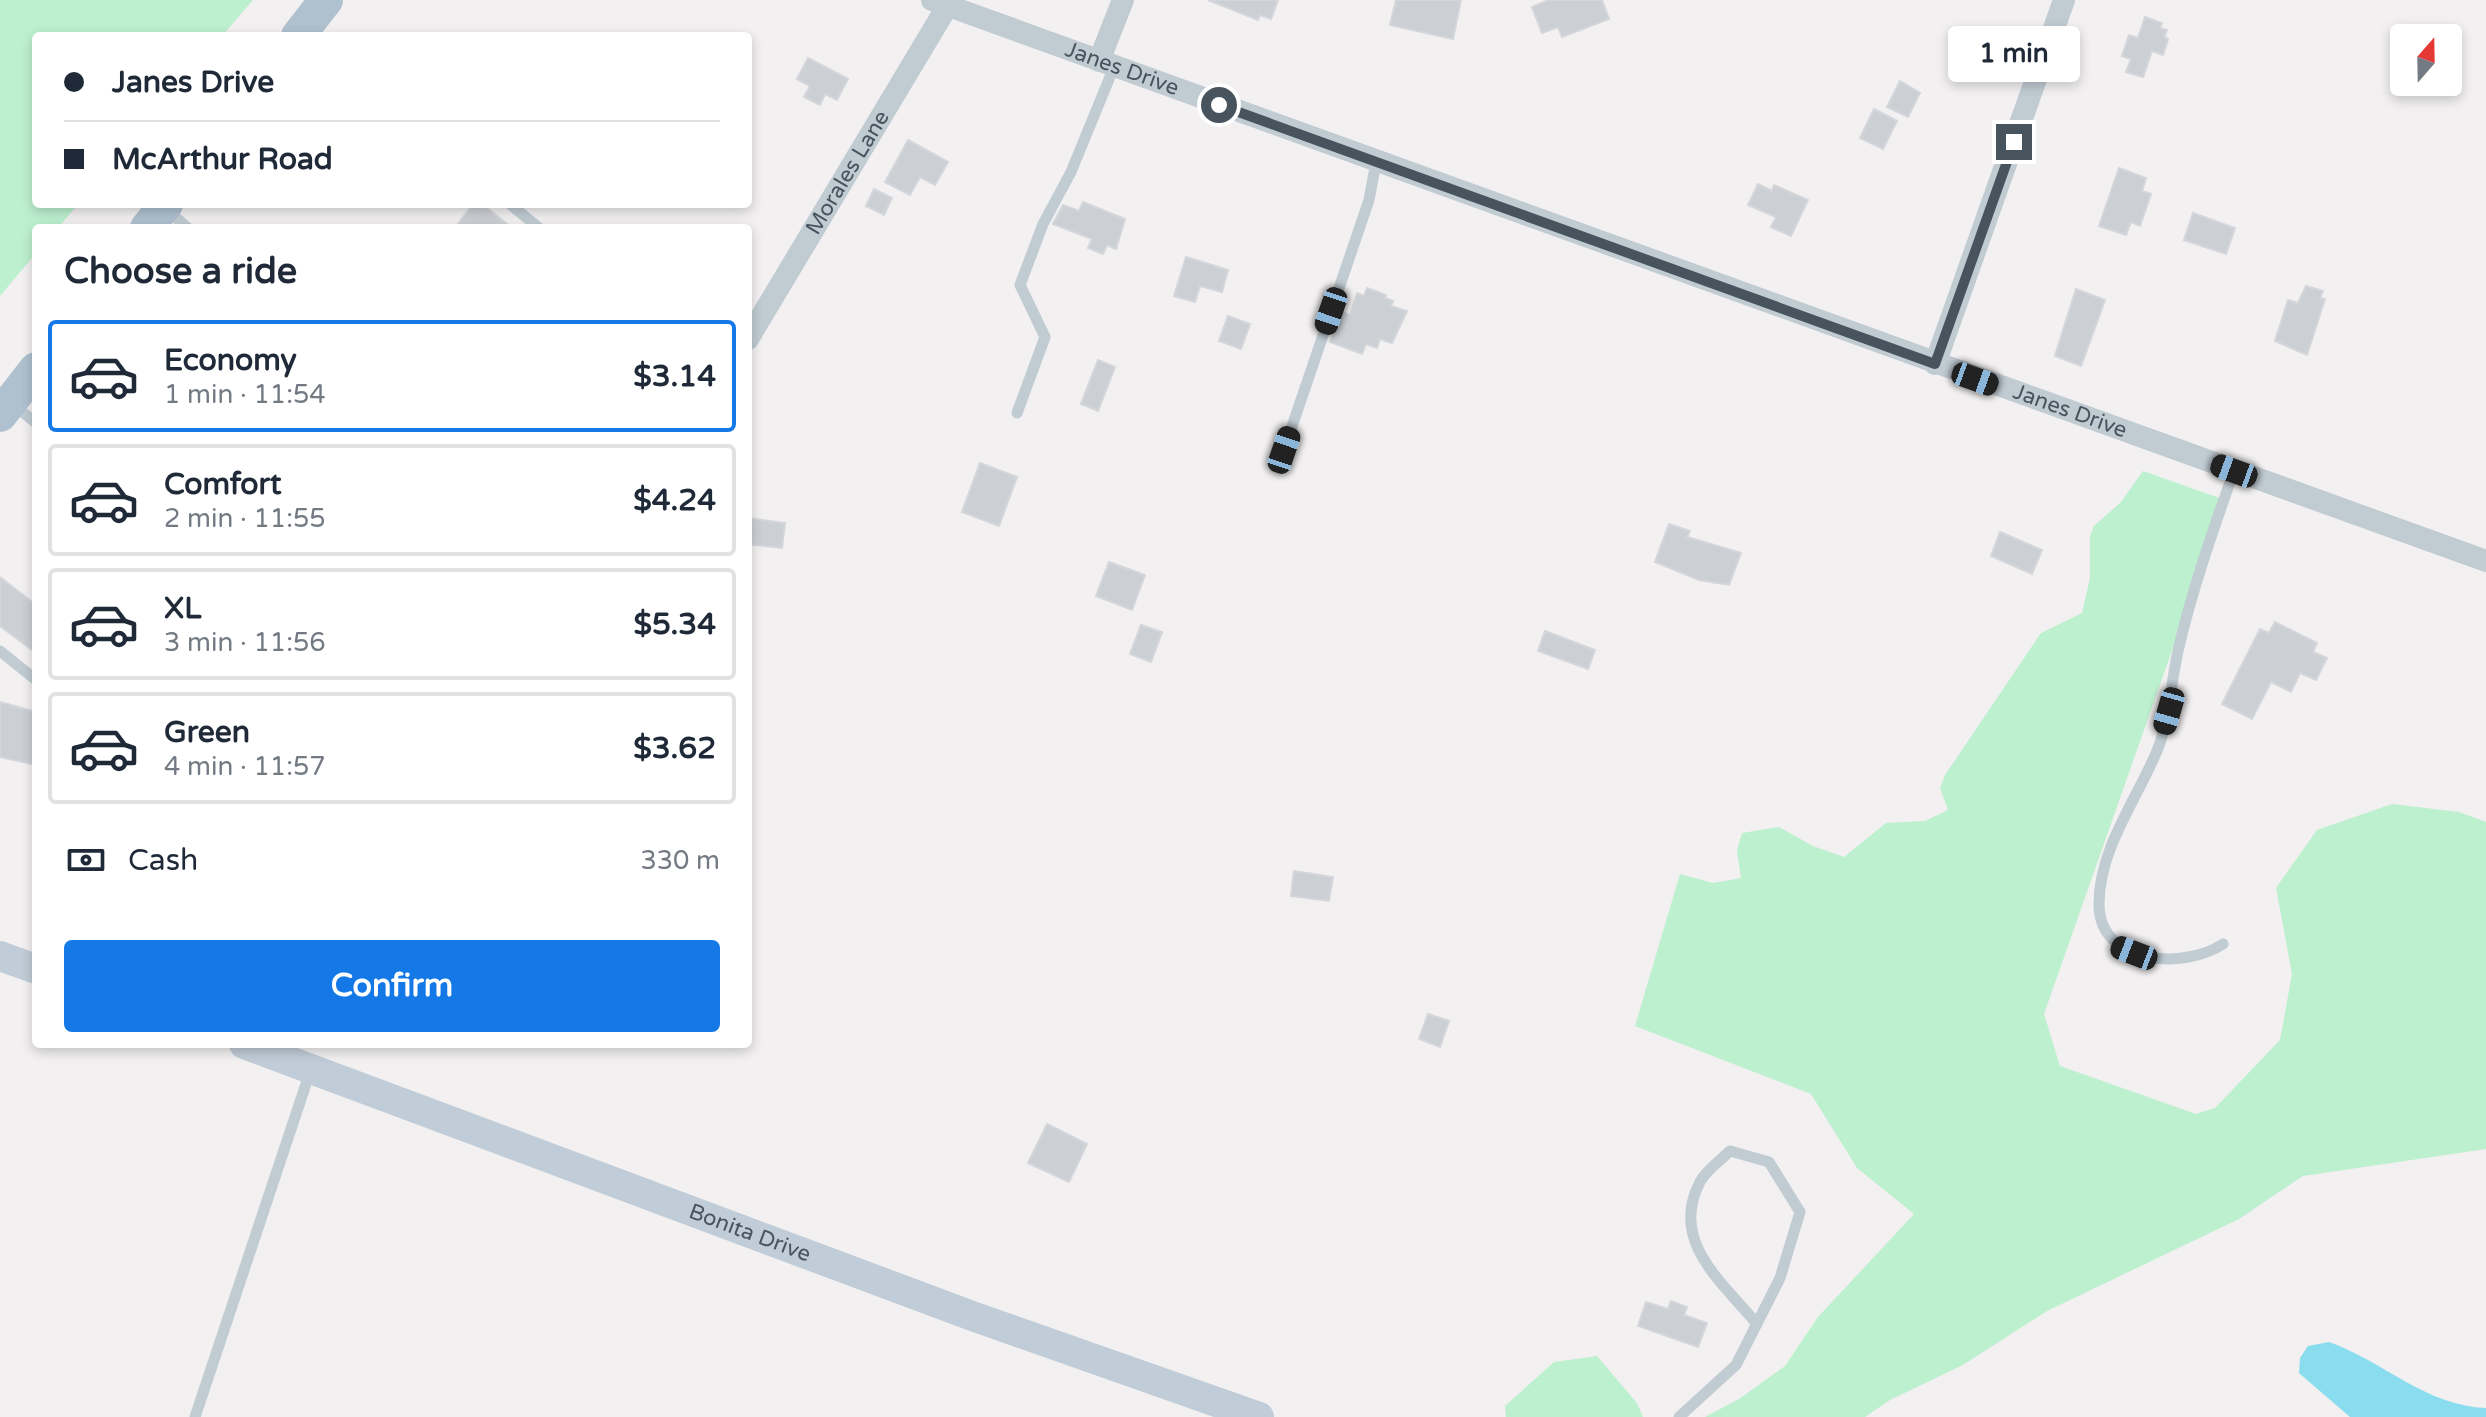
<!DOCTYPE html>
<meta charset="utf-8">
<style>
:root{--surface:#fff;--page:#f2f2f3;--text:#1f2937;--muted:#747a83;--line:#e0e1e3;--accent:#1478e7}
body{margin:0;font-family:"Varela Round",sans-serif;background:var(--page);color:var(--text);height:100vh;display:flex;flex-direction:column;font-size:30px;white-space:nowrap}
*{box-sizing:border-box;margin:0}
p{font-size:26px;color:var(--muted)}
.icon{flex:none;width:44px;height:44px;fill:none;stroke:currentColor;stroke-width:2;stroke-linecap:round;stroke-linejoin:round}
.map{position:relative;flex:1;overflow:hidden}
.side{position:absolute;left:32px;top:224px;width:720px;height:824px;display:flex;flex-direction:column;background:var(--surface);border-radius:8px;box-shadow:0 4px 12px #0003}
.side>*{flex:none}
.banner{position:absolute;left:32px;top:32px;width:720px;height:176px;border-radius:8px;box-shadow:0 4px 12px #0003;display:grid;align-content:center;height:176px;padding:0 32px;background:var(--surface)}
.needle{width:52px;rotate:20deg}
.buttons{position:absolute;left:2390px;top:24px;display:grid;gap:16px}
.buttons a{display:grid;place-items:center;width:72px;height:72px;border-radius:8px;background:var(--surface);box-shadow:0 4px 12px #0003;font-size:40px}
.end{position:absolute;width:36px;height:36px;margin:-18px;border:10px solid #47545e;background:#fff;box-shadow:0 0 0 4px #fff}
.from{border-radius:50%}
.bubble{position:absolute;height:56px;border-radius:8px;background:var(--surface);box-shadow:0 4px 12px #0003;font-size:26px;font-weight:800;line-height:56px;text-align:center}
.car{position:absolute;width:24px;height:48px;margin:-24px -12px;border-radius:10px;box-shadow:0 0 6px 2px #0007;background:linear-gradient(#222 24%,#8ab4d8 0 40%,#222 0 76%,#8ab4d8 0 86%,#222 0)}
.banner b{display:flex;align-items:center;gap:28px;height:76px;font-size:30px}
.banner b+b{border-top:2px solid var(--line)}
.banner i{width:20px;height:20px;background:var(--text)}
ul{padding:0;list-style:none}
li{display:flex;align-items:center;gap:24px;height:112px;margin:0 16px 12px;padding:0 16px;border:4px solid var(--line);border-radius:8px}
li div{flex:1}
li b{display:block;font-size:30px}
li em{font-style:normal;font-weight:800}
li.current{border-color:var(--accent)}
li>.icon{width:72px;height:72px;stroke-width:1.5}
h2{padding:0 32px;font-size:36px;line-height:96px}
.pay{display:flex;align-items:center;gap:20px;height:88px;padding:0 32px;font-size:30px}
.pay p{margin-inline-start:auto}
.primary-button{display:flex;gap:16px;margin-top:auto;padding:16px 32px}
.primary-button a{flex:1;height:92px;border-radius:8px;background:var(--accent);color:#fff;font-size:32px;font-weight:800;line-height:92px;text-align:center}
.map>svg:first-child{display:block}
.green{fill:#bdf0cf}
.water{fill:#89ddee}
.building{fill:#cccfd4;stroke:#d4d6db;stroke-width:2}
.lines{fill:none;stroke-linecap:round;stroke-linejoin:round}
.lane{stroke:#c0cbd2;stroke-width:11}
.street{stroke:#c0cbd2;stroke-width:22}
.secondary{stroke:#c0ccd7;stroke-width:30}
.primary{stroke:#afc0cf;stroke-width:34}
.route{stroke:#47545e;stroke-width:10}
.labels{text-anchor:middle;dominant-baseline:central;stroke-width:7;stroke-linejoin:round;paint-order:stroke}
.street-label{font-size:22px;fill:#47545e;stroke:#fff}
</style>
<div class="map">
<svg width="2486" height="1417" viewBox="0 0 2486 1417">
<rect width="100%" height="100%" fill="#f2f0f0"/>
<!-- green -->
<g class="green">
<path d="M0,0h253l-31,36h-186v168h42l-20,24h-22v25l-36,43z"/>
<path d="M2143,471l82,29 -181,514 16,52 136,48 19,-6 65,-68 12,-66 -16,-86 41,-58 75,-26 67,8 27,10v327l-183,27 -64,43 -192,92 -84,54 -73,35 -25,17h-160l34,-18 46,-33 33,-49 96,-103 -57,-46 -46,-74 -176,-68 45,-152 33,9 28,-5 -4,-28 5,-17 37,-6 34,19 31,11 42,-34 39,-2 23,-11 -8,-22 5,-13 96,-142 41,-20 8,-35v-42l4,-10 27,-24z"/>
<path d="M1597,1356l40,47 6,14h-137l-1,-11 49,-44z"/>
</g>
<!-- water -->
<path class="water" d="M2329,1342c54,19 97,64 157,66v9h-136l-51,-44 1,-15 8,-12z"/>
<!-- building -->
<g class="building">
<path d="M1208,0h70l-7,19 -11,-4 -2,5z"/>
<path d="M1396,0h65l-8,39 -63,-14z"/>
<path d="M1549,0h53l7,19 -47,18 -4,-10 -16,6 -10,-26z"/>
<path d="M2145,17l17,6 -2,5 7,2 -3,7 4,2 -5,16 -11,-4 -9,26 -17,-5 5,-13 -9,-3 7,-21 9,3z"/>
<path d="M808,58l40,21 -11,21 -12,-6 -5,11 -16,-8 6,-11 -13,-7z"/>
<path d="M1900,81l20,12 -12,24 -21,-10z"/>
<path d="M1874,109l23,12 -14,28 -23,-11z"/>
<path d="M908,140l40,22 -13,23 -15,-8 -10,18 -25,-13z"/>
<path d="M2119,168l27,10 -4,13 9,3 -11,32 -9,-4 -5,13 -27,-9z"/>
<path d="M1758,184l14,7 2,-6 34,15 -17,36 -20,-9 5,-10 -28,-12z"/>
<path d="M874,189l18,9 -8,17 -18,-9z"/>
<path d="M1083,202l42,17 -9,30 -9,-4 -4,9 -15,-6 4,-9 -39,-15 10,-19 16,6z"/>
<path d="M473,204h9l30,24h-57z"/>
<path d="M2193,213l42,15 -9,26 -42,-14z"/>
<path d="M1186,257l42,13 -6,22 -22,-6 -5,16 -21,-6z"/>
<path d="M2306,286l17,5 -3,7 5,1 -18,56 -32,-14 13,-41 10,3z"/>
<path d="M1367,288l19,7 -1,3 8,3 -2,5 16,5 -15,32 -12,-4 -3,9 -11,-4 -4,10 -32,-12 12,-30 8,3 7,-22 7,3z"/>
<path d="M2076,289l29,11 -24,66 -26,-10z"/>
<path d="M1228,316l22,8 -9,25 -22,-8z"/>
<path d="M1098,360l17,7 -17,44 -17,-7z"/>
<path d="M980,463l37,14 -18,49 -37,-14z"/>
<path d="M748,518l37,5 -3,25 -34,-4z"/>
<path d="M1669,524l21,7 -3,6 54,16 -12,32 -30,-5 -44,-18z"/>
<path d="M2000,532l42,18 -10,24 -41,-18z"/>
<path d="M1109,562l36,13 -13,35 -36,-14z"/>
<path d="M0,577l36,28v48l-36,-27z"/>
<path d="M2275,622l42,21 -4,9 14,6 -11,22 -16,-7 -9,19 -20,-10 -19,37 -30,-15 38,-75 9,4z"/>
<path d="M1141,625l21,7 -11,30 -21,-8z"/>
<path d="M1545,631l50,19 -7,19 -50,-18z"/>
<path d="M0,702l36,10v53l-36,-8z"/>
<path d="M1294,871l39,6 -4,24 -38,-5z"/>
<path d="M1428,1014l21,7 -9,26 -21,-8z"/>
<path d="M1047,1124l40,20 -18,38 -41,-19z"/>
<path d="M1671,1301l16,6 -3,8 23,8 -9,24 -60,-21 8,-24 22,7z"/>
</g>
<g class="lines">
<!-- lane -->
<g class="lane">
<path d="M510,204l29,24"/>
<path d="M167,210l21,18"/>
<path d="M14,405l22,18"/>
<path d="M1017,413l28,-76 -25,-52 23,-61 28,-52 43,-105"/>
<path d="M1284,450l85,-250 7,-38"/>
<path d="M0,651l36,29"/>
<path d="M2223,944c-39,26 -124,21 -124,-40 0,-57 40,-107 60,-158 11,-31 12,-64 19,-95 14,-61 35,-121 56,-180"/>
<path d="M195,1417l116,-348"/>
<path d="M1679,1417l57,-52 44,-87 20,-66 -31,-50 -39,-11c-9,9 -24,19 -30,31 -31,59 22,100 57,142"/>
</g>
<!-- street -->
<g class="street">
<path id="s1" d="M932,0l1554,561"/>
<path d="M1099,61l24,-61"/>
<path id="s2" d="M748,339l200,-334"/>
<path d="M1935,364l129,-364"/>
</g>
<!-- secondary -->
<g class="secondary">
<path d="M0,956l36,13"/>
<path id="s3" d="M244,1044l731,273 284,100"/>
</g>
<!-- primary -->
<g class="primary">
<path d="M298,36l28,-36"/>
<path d="M147,228l19,-24"/>
<path d="M0,415l36,-46"/>
</g>
</g>
<g class="lines">
<!-- route -->
<path class="route" d="M1219,105l716,259 79,-222"/>
</g>
<g class="labels">
<!-- street labels -->
<g class="street-label">
<text stroke="none"><textPath href="#s1" startOffset="202">Janes Drive</textPath></text>
<text stroke="none"><textPath href="#s2" startOffset="194">Morales Lane</textPath></text>
<text stroke="none"><textPath href="#s1" startOffset="1210">Janes Drive</textPath></text>
<text stroke="none"><textPath href="#s3" startOffset="540">Bonita Drive</textPath></text>
</g>
</g>
</svg>
<div class="buttons">
<a><svg class="needle" viewBox="-14 -14 28 28"><path d="M0-13l5 13h-10z" fill="#e53935"/><path d="M0 13l5-13h-10z" fill="#747a83"/></svg></a>
</div>
<i class="end from" style="left:1219px;top:105px"></i>
<i class="end" style="left:2014px;top:142px"></i>
<div class="bubble" style="left:1948px;top:26px;width:132px">1 min</div>
<i class="car" style="left:1331px;top:311px;rotate:199deg"></i>
<i class="car" style="left:1975px;top:379px;rotate:110deg"></i>
<i class="car" style="left:1284px;top:450px;rotate:19deg"></i>
<i class="car" style="left:2234px;top:471px;rotate:290deg"></i>
<i class="car" style="left:2169px;top:711px;rotate:196deg"></i>
<i class="car" style="left:2134px;top:953px;rotate:291deg"></i>
<div class="banner">
<b><i class="from"></i>Janes Drive</b>
<b><i></i>McArthur Road</b>
</div>
<section class="side">
<h2>Choose a ride</h2>
<ul>
<li class="current"><svg class="icon" aria-label="car" viewBox="0 0 24 24"><path d="M5 17H2v-5l4-1 3-4h7l3 4 3 1v5h-3M9 17h6M6 11h13"/><circle cx="7" cy="17" r="2"/><circle cx="17" cy="17" r="2"/></svg><div><b>Economy</b><p>1 min · 11:54</p></div><em>$3.14</em></li>
<li><svg class="icon" aria-label="car" viewBox="0 0 24 24"><path d="M5 17H2v-5l4-1 3-4h7l3 4 3 1v5h-3M9 17h6M6 11h13"/><circle cx="7" cy="17" r="2"/><circle cx="17" cy="17" r="2"/></svg><div><b>Comfort</b><p>2 min · 11:55</p></div><em>$4.24</em></li>
<li><svg class="icon" aria-label="car" viewBox="0 0 24 24"><path d="M5 17H2v-5l4-1 3-4h7l3 4 3 1v5h-3M9 17h6M6 11h13"/><circle cx="7" cy="17" r="2"/><circle cx="17" cy="17" r="2"/></svg><div><b>XL</b><p>3 min · 11:56</p></div><em>$5.34</em></li>
<li><svg class="icon" aria-label="car" viewBox="0 0 24 24"><path d="M5 17H2v-5l4-1 3-4h7l3 4 3 1v5h-3M9 17h6M6 11h13"/><circle cx="7" cy="17" r="2"/><circle cx="17" cy="17" r="2"/></svg><div><b>Green</b><p>4 min · 11:57</p></div><em>$3.62</em></li>
</ul>
<div class="pay"><svg class="icon" aria-label="cash" viewBox="0 0 24 24"><path d="M3 7h18v10H3z"/><circle cx="12" cy="12" r="2"/></svg>Cash<p>330 m</p></div>
<div class="primary-button"><a>Confirm</a></div>
</section>
</div>
